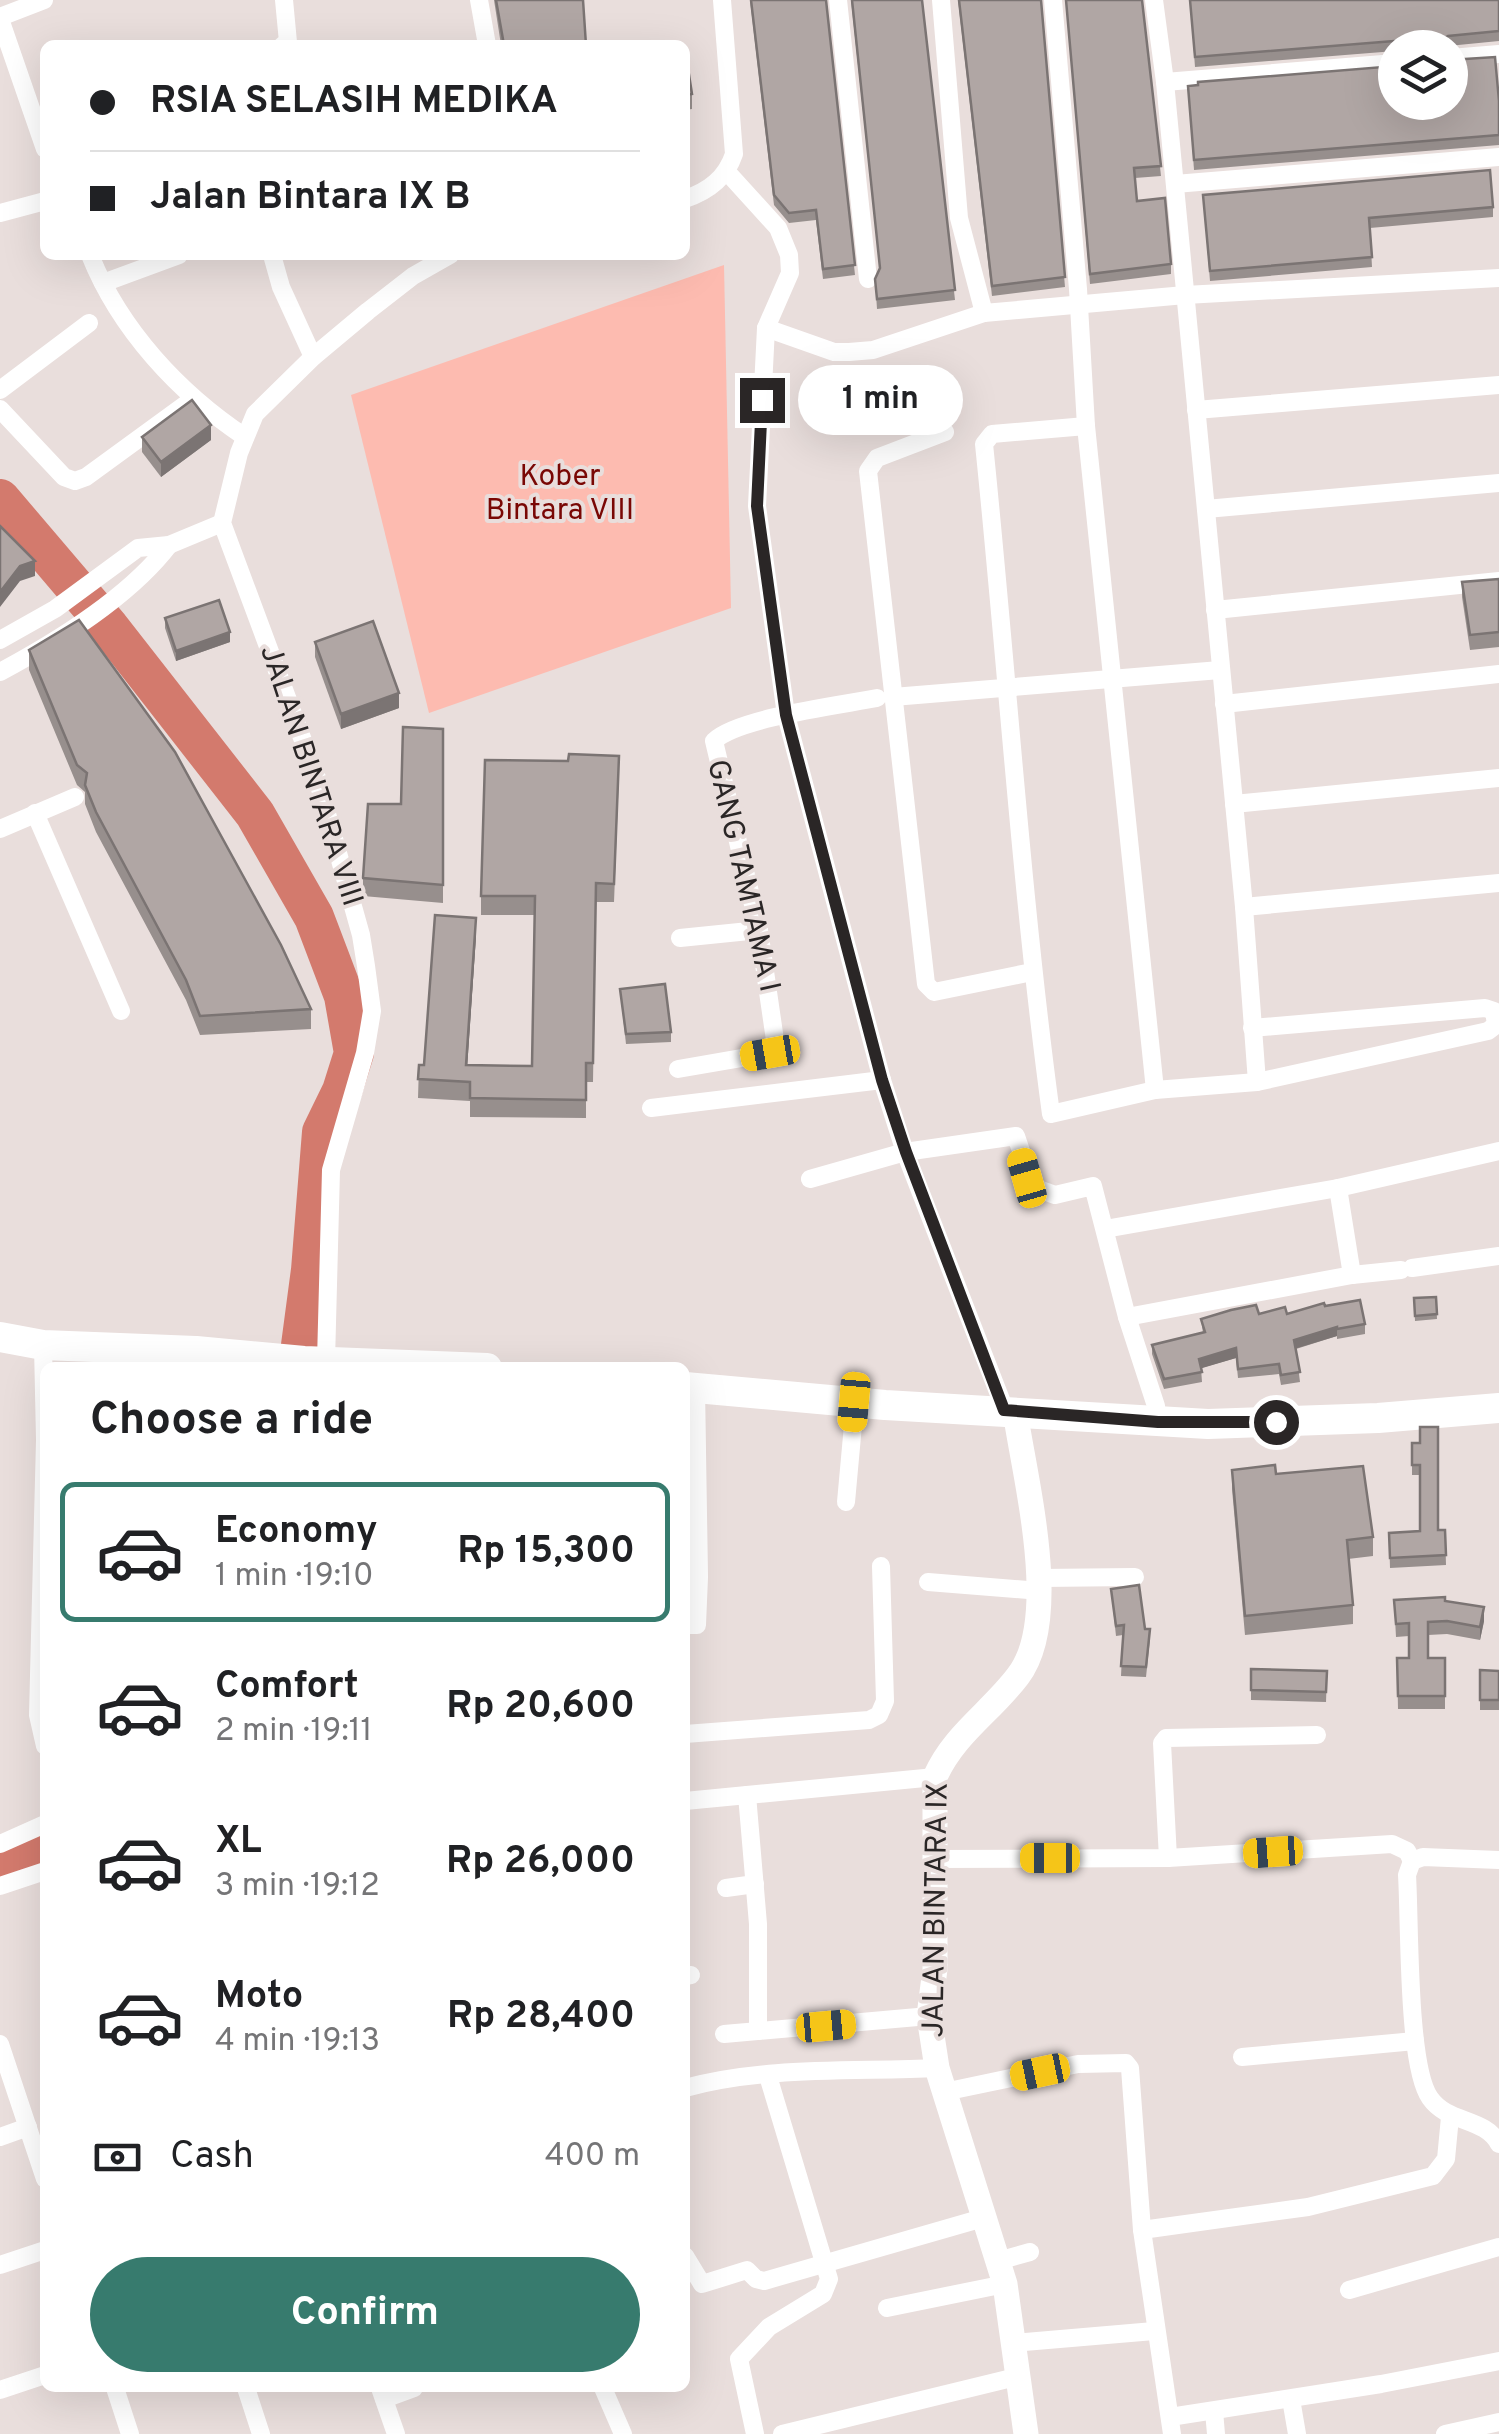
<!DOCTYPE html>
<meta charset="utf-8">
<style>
:root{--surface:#fff;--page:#f2f2f2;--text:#202124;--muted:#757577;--line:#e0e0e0;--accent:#377b6e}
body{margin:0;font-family:Overpass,sans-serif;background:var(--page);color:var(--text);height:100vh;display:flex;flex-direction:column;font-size:38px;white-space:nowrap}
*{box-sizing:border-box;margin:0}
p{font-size:32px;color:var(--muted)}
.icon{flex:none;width:55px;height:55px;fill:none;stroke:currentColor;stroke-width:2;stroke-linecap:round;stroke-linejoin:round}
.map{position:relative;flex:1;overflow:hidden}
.panel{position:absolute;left:40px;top:1362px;width:650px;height:1030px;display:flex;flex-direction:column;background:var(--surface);border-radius:15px;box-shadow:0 10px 40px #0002}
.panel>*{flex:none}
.hud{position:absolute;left:40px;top:40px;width:650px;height:220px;border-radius:15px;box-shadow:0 10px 40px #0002;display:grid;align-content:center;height:220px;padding:0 50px;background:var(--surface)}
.controls{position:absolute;left:1378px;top:30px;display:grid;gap:20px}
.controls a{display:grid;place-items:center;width:90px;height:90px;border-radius:50%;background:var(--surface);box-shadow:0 10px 40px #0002;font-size:50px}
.end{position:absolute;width:45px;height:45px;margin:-22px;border:12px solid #2a2626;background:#fff;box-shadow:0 0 0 5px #fff}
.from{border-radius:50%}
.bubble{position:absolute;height:70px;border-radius:35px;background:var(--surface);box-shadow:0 10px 40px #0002;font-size:32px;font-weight:700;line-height:70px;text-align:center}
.car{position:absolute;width:30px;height:60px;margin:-30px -15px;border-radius:12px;box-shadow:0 0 8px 2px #0007;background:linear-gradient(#f5c518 24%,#345 0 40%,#f5c518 0 76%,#345 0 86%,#f5c518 0)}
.hud b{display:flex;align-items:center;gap:35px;height:95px;font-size:38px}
.hud b+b{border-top:2px solid var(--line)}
.hud i{width:25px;height:25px;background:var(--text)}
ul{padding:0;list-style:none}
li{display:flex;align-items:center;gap:30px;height:140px;margin:0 20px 15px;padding:0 30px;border:5px solid transparent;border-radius:15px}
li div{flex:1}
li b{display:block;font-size:38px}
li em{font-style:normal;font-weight:700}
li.on{border-color:var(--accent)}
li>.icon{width:90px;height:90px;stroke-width:1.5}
h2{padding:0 50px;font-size:45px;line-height:120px}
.pay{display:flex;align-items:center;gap:25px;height:110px;padding:0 50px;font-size:38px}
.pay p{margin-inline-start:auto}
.primary-button{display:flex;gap:20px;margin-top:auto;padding:20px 50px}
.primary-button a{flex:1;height:115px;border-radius:60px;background:var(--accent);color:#fff;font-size:40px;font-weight:700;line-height:115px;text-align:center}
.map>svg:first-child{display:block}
.green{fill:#fdbbb0}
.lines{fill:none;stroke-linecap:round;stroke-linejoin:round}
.river{stroke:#d37a6d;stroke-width:40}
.street{stroke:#fff;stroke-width:18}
.secondary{stroke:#fff;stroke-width:25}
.primary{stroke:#fff;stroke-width:30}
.wall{fill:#978f8d}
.shaded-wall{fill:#7b7473}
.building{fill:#b0a6a4;stroke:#7b7473;stroke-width:2.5}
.route{stroke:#2a2626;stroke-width:12}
.labels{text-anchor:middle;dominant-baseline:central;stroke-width:8;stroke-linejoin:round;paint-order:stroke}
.park-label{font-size:30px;fill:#790704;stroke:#e9dedc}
.street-label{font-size:30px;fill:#2a2626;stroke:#e9dedc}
</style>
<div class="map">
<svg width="1499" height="2434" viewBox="0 0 1499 2434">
<rect width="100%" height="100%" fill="#e9dedc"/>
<!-- green -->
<path class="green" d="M724,265l7,343 -302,105 -78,-318z"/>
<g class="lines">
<!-- river -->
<g class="river">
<path d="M0,499l109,128 146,187 59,103 30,79 10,57 -12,38 -20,41 -11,138 -13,98"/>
<path d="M0,1864l45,-14"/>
</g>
<!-- street -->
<g class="street">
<path d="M479,0l8,45"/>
<path d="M838,0l30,279"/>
<path d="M941,0l18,218 25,95"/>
<path d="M1053,0l25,289 8,137 69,664"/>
<path d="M1154,0l11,82 79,825 13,175"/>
<path d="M0,17l44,-17"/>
<path d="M0,19l45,130"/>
<path d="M283,45l5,-3 -4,-42"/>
<path d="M1450,58l49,-4"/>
<path d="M1165,82l230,-19"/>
<path d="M728,173l50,55 11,27 1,18 -24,55 -9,178 29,209 96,365 23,72 100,258"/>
<path d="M1175,184l324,-27"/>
<path d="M685,199c24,-8 41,-21 49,-45l-12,-154"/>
<path d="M0,213l45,-12"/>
<path d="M90,255c30,75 89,138 155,182"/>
<path d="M272,255l9,32 32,70"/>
<path d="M103,283l76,-28"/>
<path d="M766,328l68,24h15l24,-2 111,-37 201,-18 314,-17"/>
<path d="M0,390l89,-67"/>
<path d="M0,409l64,68 11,4 11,-4 107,-78"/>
<path d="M1196,410l303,-25"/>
<path d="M1086,426l-94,8 -8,10c23,223 37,448 67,670l104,-24 102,-8 231,-51 8,-6 -2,-14 -9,-3 -233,20"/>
<path d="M945,432l-68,26 -9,13 58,513 8,8 98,-20"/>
<path d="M1206,509l293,-26"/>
<path d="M1215,610l284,-29"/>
<path d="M0,640l55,-31 83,-61 31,-3 53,-22"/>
<path d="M0,672c56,-30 130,-76 169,-127"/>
<path d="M893,697l327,-27"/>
<path d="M1224,704l275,-30"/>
<path d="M1234,804l265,-26"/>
<path d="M35,813l86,198"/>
<path d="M0,829l75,-32"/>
<path d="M1244,907l255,-24"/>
<path d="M680,938l79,-8"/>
<path d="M678,1069l92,-16 6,-6 -17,-117 -45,-189c23,-23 127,-36 163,-43"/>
<path d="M651,1108l231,-28"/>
<path d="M810,1179l95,-27 111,-16 17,51 22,8 38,-9 34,131 29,89 2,16"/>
<path d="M1338,1188l14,87"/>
<path d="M1105,1229l233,-41 161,-37"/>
<path d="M1412,1268l87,-12"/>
<path d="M1127,1317l225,-42 49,-5"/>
<path d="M43,1345l2,95 -7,275 7,31"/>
<path d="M326,1361l5,-191 34,-117 7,-42 -6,-45 -5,-31 -44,-157 -95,-255 17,-70 16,-39 58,-57 55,-46 45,-35 37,-21"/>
<path d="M846,1502l9,-99"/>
<path d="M1040,1578l95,-1"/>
<path d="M928,1582l112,9"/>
<path d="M685,1625h12l2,-48 -3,-190"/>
<path d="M685,1734l184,-14 10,-5 6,-14 -4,-135"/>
<path d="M747,1795l11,129v107"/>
<path d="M685,1801l250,-24"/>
<path d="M0,1844l45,-20"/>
<path d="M1168,1858l-6,-115 4,-5 151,-3"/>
<path d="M933,1859l235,-1 224,-14 15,7 5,10"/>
<path d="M1499,1860l-76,-3 -11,4 -5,14c3,46 0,191 23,223 18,26 55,19 69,46"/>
<path d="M0,1886l45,-15"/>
<path d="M726,1888l29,-4"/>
<path d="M685,1976l6,-1"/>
<path d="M724,2034l205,-18"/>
<path d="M0,2044l45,135"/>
<path d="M1242,2057l173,-16"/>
<path d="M685,2088c80,-22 169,-16 252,-20"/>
<path d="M944,2092l134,-28 48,-1 4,5 12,162 30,204"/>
<path d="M0,2137l28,-10"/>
<path d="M1142,2230l166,-23 125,-31 13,-17 4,-42"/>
<path d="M685,2256l17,28 45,-14 9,9 8,2 219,-63"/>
<path d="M998,2261l32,-9"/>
<path d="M0,2265l45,-15"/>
<path d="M1349,2290l150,-43"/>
<path d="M887,2308l118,-24"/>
<path d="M1014,2343l140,-12"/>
<path d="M115,2388l15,46"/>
<path d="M246,2388l15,46"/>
<path d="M380,2388l16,46"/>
<path d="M603,2388l20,46"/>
<path d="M0,2390l45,-15"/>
<path d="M384,2399l30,-11"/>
<path d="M1291,2399l6,35"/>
<path d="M1214,2411l2,23"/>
<path d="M1170,2417l211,-33 118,-23"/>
<path d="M755,2434l-16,-75 30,-32 54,-33 6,-15 -61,-203"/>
<path d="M782,2434l238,-58"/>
<path d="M1445,2434l54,-12"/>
</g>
<!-- secondary -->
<path class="secondary" d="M1015,1411c10,69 47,208 3,265 -27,36 -64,58 -83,101v192l-6,47 8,52 68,216 21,150"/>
<!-- primary -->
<g class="primary">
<path d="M0,1337l43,8 153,6 108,10 183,7"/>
<path d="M685,1387l200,18 323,19 170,-6 121,-10"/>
</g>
</g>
<!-- wall -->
<g class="wall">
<path d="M494,0h89l3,45h-85z"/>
<path d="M750,0h76l29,275 -32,4 -7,-59 -27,3 -15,-18z"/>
<path d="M851,0h71l33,300 -78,9 -2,-30 5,-9z"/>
<path d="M958,0h83l24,287 -73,9z"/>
<path d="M1066,0h76l19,176 -26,2 2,23 34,63v10l-81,10z"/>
<path d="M1190,0h309v41l-51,5 -2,2h-51v3l-200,16z"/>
<path d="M685,49l7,45v15l-7,1z"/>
<path d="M1188,86l311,15v44l-305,25z"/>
<path d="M1203,195l290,12v10l-123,11 2,39 -162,14z"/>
<path d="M142,437l69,3 -50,37 -19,-25z"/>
<path d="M1499,579v68l-29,3 -8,-53v-15z"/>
<path d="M165,618l65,24 -54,19 -11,-33z"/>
<path d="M315,642l84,66 -58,21 -26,-72z"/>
<path d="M29,650l282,359v20l-111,6 -14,-35 -90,-168 -11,-28v-12l-8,-7 -48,-115z"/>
<path d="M443,729v174l-80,-7v-18l38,-74z"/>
<path d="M619,774l-5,128h-18l-3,180h-7v36l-116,-1v-16l-52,-3 1,-33h5l52,-129 -9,129 65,1 3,-151h-54v-19z"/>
<path d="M620,989l51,43v10l-45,2z"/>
<path d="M1436,1297l1,22 -22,2 -1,-23z"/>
<path d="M1325,1306l40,18v10l-28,5v-3l-41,13 4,33 -19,3 -2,-11 -41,4 -2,-20 -35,10 1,14 -38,7 -12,-35v-9l51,-12 -2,-14 58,-5h28z"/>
<path d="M1412,1443h8l18,87h7l1,35 -56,3 -1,-35 31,-2v-56h-8z"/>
<path d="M1232,1470l44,4 97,63v19l-25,3 5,46v19l-108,11 -13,-146z"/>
<path d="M1111,1589l34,40 5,10 -4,38 -25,-1 2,-41 -7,1z"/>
<path d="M1394,1600l51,1 39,20 -4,19 -33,-6 -19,1v23h17v51h-47l-1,-51h12v-22l-13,1z"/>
<path d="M1251,1669l76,2 -1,31 -75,-2z"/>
<path d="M1480,1670l19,1v39h-19z"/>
</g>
<!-- shaded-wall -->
<g class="shaded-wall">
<path d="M1448,36v10l-2,2h-8l1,-6z"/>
<path d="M211,425v15l-50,37v-15z"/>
<path d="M35,561v15l-15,5 -20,26v-15l20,-26z"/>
<path d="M230,632v10l-54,19v-10z"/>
<path d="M399,693v15l-58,21v-15z"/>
<path d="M476,918v18l-10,148v-19z"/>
<path d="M1337,1327v9l-43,13v-9z"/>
<path d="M1236,1348v10l-37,11v-10z"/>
<path d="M1484,1607v14l-4,19v-13z"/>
</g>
<!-- building -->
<g class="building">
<path d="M496,0h87l3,45h-82z"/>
<path d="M751,0h75l29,265 -32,4 -7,-59 -27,3 -15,-18z"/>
<path d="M852,0h70l33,290 -78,9 -2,-20 5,-11z"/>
<path d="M959,0h82l24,277 -73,9z"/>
<path d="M1066,0h76l19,166 -27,2 3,33 28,-3 6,66 -81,10z"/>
<path d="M1190,0h309v31l-51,5 -9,6 -1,6h-33v-3l-11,-4 -199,16z"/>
<path d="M685,49l7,45 -7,1z"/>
<path d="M1495,57l4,44v34l-305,25 -6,-74 10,-1v-3l197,-16v36h55v-42z"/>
<path d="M1490,170l3,37 -124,11 3,39 -162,14 -7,-76z"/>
<path d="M192,400l19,25 -50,37 -19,-25z"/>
<path d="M0,526l35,35 -15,5 -20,26z"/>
<path d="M1499,579v53l-29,3 -8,-53z"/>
<path d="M219,600l11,32 -54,19 -11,-33z"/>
<path d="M79,620l96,132 106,193 30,64 -111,7 -14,-36 -90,-168 -11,-27 2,-12 -10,-8 -48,-115z"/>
<path d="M373,621l26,72 -58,21 -26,-72z"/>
<path d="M403,727l40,2v156l-80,-7 5,-74h33z"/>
<path d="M569,754l50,2 -5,128 -18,-1 -3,180h-7v37l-116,-2v-16l-52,-3 1,-14h5l11,-150 41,3 -10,147 66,1 3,-170h-54l4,-136 83,1z"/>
<path d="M665,984l6,48 -45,2 -6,-45z"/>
<path d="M1436,1297l1,17 -22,2 -1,-18z"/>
<path d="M1360,1300l5,24 -28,5v-2l-43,13 6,32 -19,3 -2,-11 -41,5 -2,-21 -37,11 3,13 -38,7 -12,-34 53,-13 -4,-13 30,-9 25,-5 3,9 26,-7 2,7 37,-11 1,3z"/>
<path d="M1420,1427h18v103h7l1,25 -56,3 -1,-25 31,-2v-66h-8v-22h8z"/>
<path d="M1275,1465l1,9 87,-8 10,71 -26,3 6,65 -108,11 -13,-146z"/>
<path d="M1139,1585l6,44h5l-4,38 -25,-1 3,-41 -8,1 -5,-37z"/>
<path d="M1445,1597v4l39,6 -4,20 -33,-6 -19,1v36h17v38h-47l-1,-38h12v-35l-13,1 -2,-24z"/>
<path d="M1251,1669l76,2 -1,21 -75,-2z"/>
<path d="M1480,1670l19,1v29h-19z"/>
</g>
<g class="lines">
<!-- route -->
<path class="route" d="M762,400l-5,106 29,209 96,365 24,72 98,258 154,12h118"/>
</g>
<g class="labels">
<!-- park labels -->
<g class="park-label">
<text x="560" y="477">Kober<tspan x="560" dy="34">Bintara VIII</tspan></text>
</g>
<!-- street labels -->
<g class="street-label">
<text transform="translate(310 776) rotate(72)">JALAN BINTARA VIII</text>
<text transform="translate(742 876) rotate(77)">GANG TAMTAMA I</text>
<text transform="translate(937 1910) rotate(-89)">JALAN BINTARA IX</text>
</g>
</g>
</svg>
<div class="controls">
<a><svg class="icon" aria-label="layers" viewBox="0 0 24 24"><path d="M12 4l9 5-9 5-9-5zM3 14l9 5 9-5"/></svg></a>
</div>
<i class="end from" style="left:1276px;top:1422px"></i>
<i class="end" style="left:762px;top:400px"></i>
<div class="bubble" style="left:798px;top:365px;width:165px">1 min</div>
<i class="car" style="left:770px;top:1053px;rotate:260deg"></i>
<i class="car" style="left:1027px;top:1178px;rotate:344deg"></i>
<i class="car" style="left:854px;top:1402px;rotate:185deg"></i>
<i class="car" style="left:1273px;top:1852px;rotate:266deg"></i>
<i class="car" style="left:1050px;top:1858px;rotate:270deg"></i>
<i class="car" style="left:826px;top:2026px;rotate:85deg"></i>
<i class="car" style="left:1040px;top:2072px;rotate:258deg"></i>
<div class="hud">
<b><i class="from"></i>RSIA SELASIH MEDIKA</b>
<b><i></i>Jalan Bintara IX B</b>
</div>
<section class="panel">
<h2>Choose a ride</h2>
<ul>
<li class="on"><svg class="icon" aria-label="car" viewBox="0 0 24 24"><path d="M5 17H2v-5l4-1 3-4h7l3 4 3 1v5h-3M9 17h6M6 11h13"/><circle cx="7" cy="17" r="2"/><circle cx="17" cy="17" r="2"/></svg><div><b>Economy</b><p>1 min · 19:10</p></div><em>Rp 15,300</em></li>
<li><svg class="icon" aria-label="car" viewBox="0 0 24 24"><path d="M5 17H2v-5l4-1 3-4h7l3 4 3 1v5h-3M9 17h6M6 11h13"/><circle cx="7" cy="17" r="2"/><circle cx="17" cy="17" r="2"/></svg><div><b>Comfort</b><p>2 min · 19:11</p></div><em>Rp 20,600</em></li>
<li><svg class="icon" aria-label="car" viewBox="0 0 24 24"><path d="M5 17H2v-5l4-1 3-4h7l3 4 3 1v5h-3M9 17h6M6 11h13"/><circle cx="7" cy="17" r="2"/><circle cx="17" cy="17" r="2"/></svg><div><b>XL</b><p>3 min · 19:12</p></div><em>Rp 26,000</em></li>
<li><svg class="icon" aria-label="car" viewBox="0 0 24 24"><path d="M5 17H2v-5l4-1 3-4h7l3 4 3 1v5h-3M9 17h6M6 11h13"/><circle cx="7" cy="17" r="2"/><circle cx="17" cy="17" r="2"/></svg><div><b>Moto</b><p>4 min · 19:13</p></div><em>Rp 28,400</em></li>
</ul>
<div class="pay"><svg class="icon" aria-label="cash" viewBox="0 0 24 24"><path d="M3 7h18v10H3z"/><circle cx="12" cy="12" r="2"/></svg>Cash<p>400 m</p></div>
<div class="primary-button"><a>Confirm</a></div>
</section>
</div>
